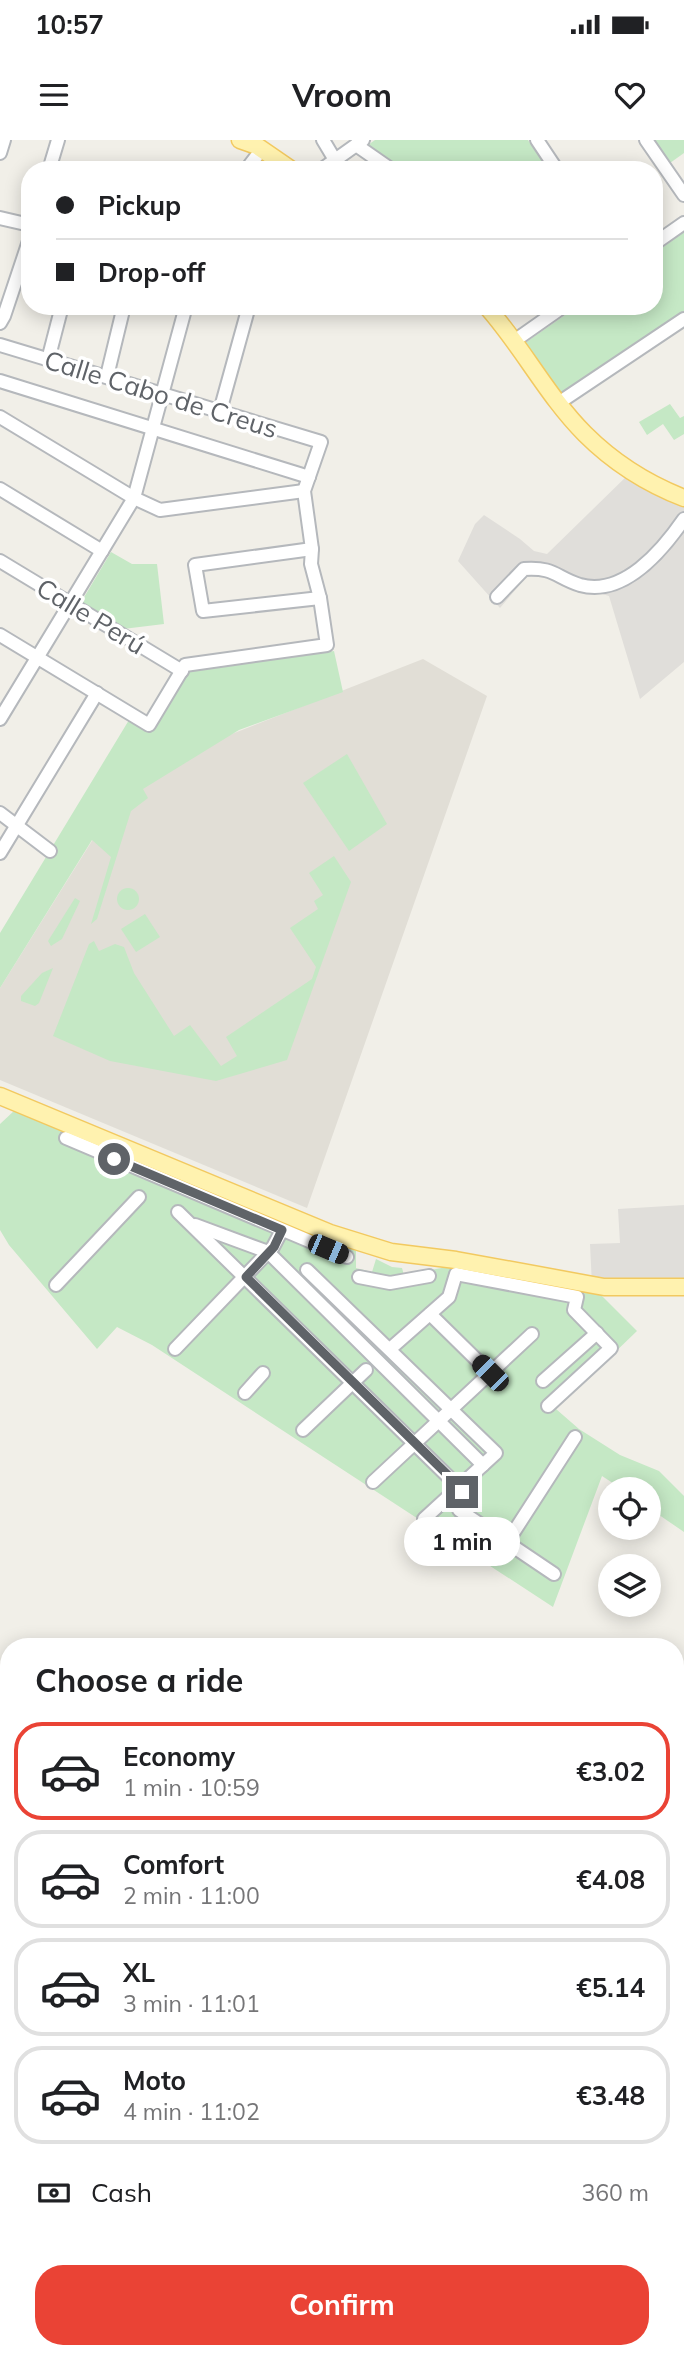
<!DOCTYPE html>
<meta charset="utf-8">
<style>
:root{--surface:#fff;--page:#f2f2f2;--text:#202124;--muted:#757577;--line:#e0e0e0;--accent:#ea4335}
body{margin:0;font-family:Mulish,sans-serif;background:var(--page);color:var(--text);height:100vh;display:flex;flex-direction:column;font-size:26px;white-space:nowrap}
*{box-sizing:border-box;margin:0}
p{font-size:23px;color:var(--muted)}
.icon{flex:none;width:38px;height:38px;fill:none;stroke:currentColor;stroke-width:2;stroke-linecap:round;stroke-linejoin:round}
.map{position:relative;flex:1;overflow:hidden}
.panel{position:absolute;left:0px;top:1498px;width:684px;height:721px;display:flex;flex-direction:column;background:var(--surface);border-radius:28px 28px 0 0;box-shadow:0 4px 18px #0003}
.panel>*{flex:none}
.top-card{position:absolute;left:21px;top:21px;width:642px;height:154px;border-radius:28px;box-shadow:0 4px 18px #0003;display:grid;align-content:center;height:154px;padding:0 35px;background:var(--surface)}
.tools{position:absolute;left:598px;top:1337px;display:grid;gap:14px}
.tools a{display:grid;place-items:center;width:63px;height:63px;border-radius:50%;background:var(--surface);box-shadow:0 4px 18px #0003;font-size:35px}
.end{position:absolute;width:32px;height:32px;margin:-16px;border:9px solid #5f6368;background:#fff;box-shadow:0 0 0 4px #fff}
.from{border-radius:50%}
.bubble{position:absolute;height:49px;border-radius:24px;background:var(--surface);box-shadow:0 4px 18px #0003;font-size:23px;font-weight:700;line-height:49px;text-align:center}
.car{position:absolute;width:21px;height:42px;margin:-21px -10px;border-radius:9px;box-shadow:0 0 5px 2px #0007;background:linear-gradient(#222 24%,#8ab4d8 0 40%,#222 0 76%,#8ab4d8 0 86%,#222 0)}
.top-card b{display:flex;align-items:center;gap:24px;height:66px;font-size:26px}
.top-card b+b{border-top:2px solid var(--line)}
.top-card i{width:18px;height:18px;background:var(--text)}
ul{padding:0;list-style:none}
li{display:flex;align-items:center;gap:21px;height:98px;margin:0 14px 10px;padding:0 21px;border:4px solid var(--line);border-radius:28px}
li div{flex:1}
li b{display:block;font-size:26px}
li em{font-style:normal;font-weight:700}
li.current{border-color:var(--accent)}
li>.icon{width:63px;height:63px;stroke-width:1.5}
h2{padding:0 35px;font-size:32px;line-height:84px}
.pay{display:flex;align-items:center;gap:18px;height:77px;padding:0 35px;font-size:26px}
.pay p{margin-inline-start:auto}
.button{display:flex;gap:14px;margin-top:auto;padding:14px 35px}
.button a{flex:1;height:80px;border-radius:28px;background:var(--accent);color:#fff;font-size:28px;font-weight:700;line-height:80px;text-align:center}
.status{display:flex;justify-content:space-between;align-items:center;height:49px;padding:0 35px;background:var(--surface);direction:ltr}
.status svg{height:19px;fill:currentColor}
header{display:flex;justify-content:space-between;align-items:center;height:91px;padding:0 35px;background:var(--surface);font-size:32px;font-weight:700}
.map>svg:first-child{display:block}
.industrial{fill:#e0deda}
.education{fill:#e1ded6}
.green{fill:#c5e8c5}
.water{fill:#aadaff}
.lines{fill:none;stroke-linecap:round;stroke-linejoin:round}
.minor-casing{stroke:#b5b8bc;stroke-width:16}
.major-casing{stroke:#f2c960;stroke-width:19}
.highway-casing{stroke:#f9ab00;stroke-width:23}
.minor{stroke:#fff;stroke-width:12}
.major{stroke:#fff2af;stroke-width:16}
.highway{stroke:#fde293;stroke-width:19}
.route{stroke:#5f6368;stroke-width:9}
.labels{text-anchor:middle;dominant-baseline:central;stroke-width:7;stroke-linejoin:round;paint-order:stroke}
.street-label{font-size:26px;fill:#5f6368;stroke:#fff}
</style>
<div class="status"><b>10:57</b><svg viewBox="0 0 49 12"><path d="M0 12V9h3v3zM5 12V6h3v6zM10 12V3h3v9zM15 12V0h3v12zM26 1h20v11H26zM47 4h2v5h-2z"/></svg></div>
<header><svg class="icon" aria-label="menu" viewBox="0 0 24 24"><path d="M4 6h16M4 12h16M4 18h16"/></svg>Vroom<svg class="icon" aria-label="heart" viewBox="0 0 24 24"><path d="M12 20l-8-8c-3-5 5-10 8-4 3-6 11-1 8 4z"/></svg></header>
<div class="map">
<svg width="684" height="2219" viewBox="0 0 684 2219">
<rect width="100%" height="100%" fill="#f1efe8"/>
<!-- industrial -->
<g class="industrial">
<path d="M632,331l52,27v164l-44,37 -31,-103 -34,-10 -24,-12 -23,1 -28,33 -42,-47 17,-37 9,-9 36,24 14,12 13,3z"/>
<path d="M684,1065v82l-92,-2 -2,-41 30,-1 -2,-34z"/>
<path d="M676,1724l8,7v81l-8,11z"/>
</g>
<!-- education -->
<g class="education">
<path d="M423,519l64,37 -180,512 -307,-128v-92l135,-216z"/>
<path d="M549,2210h65l-7,9h-47z"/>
</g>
<!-- green -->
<g class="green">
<path d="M375,0h153l18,27 -5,3h-139l-34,-25z"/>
<path d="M654,0h30v13l-14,10z"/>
<path d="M684,92v79l-125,84 -37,-50 56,-39h76l1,-53z"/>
<path d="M670,264l10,14 4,-2v18l-10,6 -11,-16 -16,11 -8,-13z"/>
<path d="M111,412l21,12h25l7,60 -41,5 -43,-25z"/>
<path d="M334,511l9,41 -104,38 -96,59 5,9 -17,13 -34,108 -6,5 20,-67 -19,-17 -92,148v-55l129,-213 22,12 37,-60z"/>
<path d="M347,614l40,70 -38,27 -46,-68z"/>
<path d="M334,716l17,26 -64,178 -71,21 -106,-20 -57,-25 36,-92 5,-3 5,10 16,-7 9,3 10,26 40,63 16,-11 31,41 16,-10 -11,-19 86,-58 4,-12 -26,-39 28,-19 -4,-8 9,-6 -14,-22z"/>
<circle cx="128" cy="759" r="11"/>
<path d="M75,758l5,3 -18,38 -11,7 -3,-5z"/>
<path d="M145,774l15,23 -24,15 -15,-23z"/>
<path d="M53,828l-14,35 -4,3 -14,-5v-5l21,-23z"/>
<path d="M15,970l341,141v17l16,4 4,-13 16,8 10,1 2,7 48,-9 149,29 36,36 -81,78 23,20 41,26 39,16 25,25v36l-35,-24v-19h-27l-20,-13 -49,131 -401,-262 -35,-18 -20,22 -88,-104 -9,-15v-106z"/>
<path d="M684,2015v47l-8,11v-47z"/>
</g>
<!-- water -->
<path class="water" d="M0,2148l9,5v57h102l14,9h-125z"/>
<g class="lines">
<defs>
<g id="minor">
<path d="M323,0l12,20"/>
<path d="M537,0l20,30"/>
<path d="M646,0l38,55"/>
<path d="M356,5l36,25"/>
<path d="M0,13l4,-13"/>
<path d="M49,30l9,-30"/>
<path d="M246,30l16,-21"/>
<path d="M321,30l42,-30"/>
<path d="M0,78l30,7"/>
<path d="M654,104l30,-21"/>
<path d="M0,183l4,-7 26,-78"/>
<path d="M515,204l2,-5 47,-33"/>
<path d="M0,205l321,97 -17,49 8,58 -1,15 9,34 7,47 -142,20 -36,60 -149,-90"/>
<path d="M48,220l14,-54"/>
<path d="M107,236l17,-70"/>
<path d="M0,241l309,96"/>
<path d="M561,265l2,-5 121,-81"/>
<path d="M220,271l29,-105"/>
<path d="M0,277l134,81 26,12 144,-19"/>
<path d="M0,349l102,62"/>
<path d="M312,409l-117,16 8,46 117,-13"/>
<path d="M0,421l182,110"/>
<path d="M497,457l27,-28c31,-2 31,8 56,16 43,12 82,-34 104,-66"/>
<path d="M0,579l134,-221 52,-192"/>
<path d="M0,673l50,38"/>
<path d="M0,713l97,-160"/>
<path d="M66,998l281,119"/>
<path d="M178,1072l293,287"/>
<path d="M195,1085l73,27 215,213"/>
<path d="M307,1130l189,183 -72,66"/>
<path d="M359,1137l31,6 39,-7"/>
<path d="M56,1145l83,-88"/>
<path d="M430,1174l60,59"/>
<path d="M175,1209l98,-102 9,-17"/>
<path d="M390,1209l59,-52 7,-23 121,23 -3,13 37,38 -63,58"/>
<path d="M543,1241l54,-48"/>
<path d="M245,1253l18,-20"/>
<path d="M303,1290l63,-60"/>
<path d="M373,1342l159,-148"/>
<path d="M459,1370l95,64"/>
<path d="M497,1418l78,-121"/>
<path d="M0,1777l9,10"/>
<path d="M676,1834l8,-10"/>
<path d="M676,1948l8,-11"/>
<path d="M676,2151l8,-11"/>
<path d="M676,2177l8,6"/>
<path d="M530,2210l12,9"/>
<path d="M631,2210l11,9"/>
</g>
<g id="major">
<path d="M240,0l17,6 35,24"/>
<path d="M486,166c36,40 61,90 99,128 28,28 63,50 99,64"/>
<path d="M0,956l330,137 61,19 65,8 148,27h80"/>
</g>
<g id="highway">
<path d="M676,1855l8,-10"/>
<path d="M676,1891l8,-9"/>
<path d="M354,2219l6,-9"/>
<path d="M384,2219l7,-9"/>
<path d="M417,2219l10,-9"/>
</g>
</defs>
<!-- minor casing -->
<use href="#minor" class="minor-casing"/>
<!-- major casing -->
<use href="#major" class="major-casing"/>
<!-- highway casing -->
<use href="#highway" class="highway-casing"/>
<!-- minor -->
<use href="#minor" class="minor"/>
<!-- major -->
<use href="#major" class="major"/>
<!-- highway -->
<use href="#highway" class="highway"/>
</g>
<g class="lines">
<!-- route -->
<path class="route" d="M114,1019l168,71 -8,17 -28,30 214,210 2,5"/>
</g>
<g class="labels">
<!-- street labels -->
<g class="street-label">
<text transform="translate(161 254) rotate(17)">Calle Cabo de Creus</text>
<text transform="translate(91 476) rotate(31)">Calle Perú</text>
</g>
</g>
</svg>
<div class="tools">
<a><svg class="icon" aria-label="locate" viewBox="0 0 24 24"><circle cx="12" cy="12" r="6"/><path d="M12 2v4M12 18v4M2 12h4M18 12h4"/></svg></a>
<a><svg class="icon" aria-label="layers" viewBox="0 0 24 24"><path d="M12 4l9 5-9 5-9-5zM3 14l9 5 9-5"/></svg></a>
</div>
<i class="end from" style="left:114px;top:1019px"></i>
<i class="end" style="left:462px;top:1352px"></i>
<div class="bubble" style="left:404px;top:1377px;width:116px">1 min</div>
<i class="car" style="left:328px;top:1109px;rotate:113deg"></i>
<i class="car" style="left:490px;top:1233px;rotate:315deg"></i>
<div class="top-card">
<b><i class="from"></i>Pickup</b>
<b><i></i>Drop-off</b>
</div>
<section class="panel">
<h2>Choose a ride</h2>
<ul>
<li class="current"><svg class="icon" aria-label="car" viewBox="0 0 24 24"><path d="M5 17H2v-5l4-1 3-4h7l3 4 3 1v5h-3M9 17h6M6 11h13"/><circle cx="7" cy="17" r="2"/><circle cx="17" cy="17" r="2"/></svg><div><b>Economy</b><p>1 min · 10:59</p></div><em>€3.02</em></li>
<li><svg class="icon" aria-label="car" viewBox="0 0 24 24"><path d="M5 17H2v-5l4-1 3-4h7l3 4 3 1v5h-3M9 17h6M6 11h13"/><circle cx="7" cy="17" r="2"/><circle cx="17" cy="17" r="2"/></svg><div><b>Comfort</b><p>2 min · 11:00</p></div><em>€4.08</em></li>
<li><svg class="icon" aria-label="car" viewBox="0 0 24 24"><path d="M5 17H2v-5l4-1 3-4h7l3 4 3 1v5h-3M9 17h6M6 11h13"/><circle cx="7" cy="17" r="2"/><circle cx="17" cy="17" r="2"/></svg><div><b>XL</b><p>3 min · 11:01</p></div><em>€5.14</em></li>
<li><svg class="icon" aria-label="car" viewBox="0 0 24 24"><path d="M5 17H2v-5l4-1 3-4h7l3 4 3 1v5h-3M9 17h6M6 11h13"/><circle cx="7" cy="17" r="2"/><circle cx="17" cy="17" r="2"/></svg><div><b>Moto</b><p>4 min · 11:02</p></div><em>€3.48</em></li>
</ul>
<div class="pay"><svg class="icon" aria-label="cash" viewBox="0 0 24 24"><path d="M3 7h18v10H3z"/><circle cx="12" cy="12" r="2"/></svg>Cash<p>360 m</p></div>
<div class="button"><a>Confirm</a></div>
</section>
</div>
